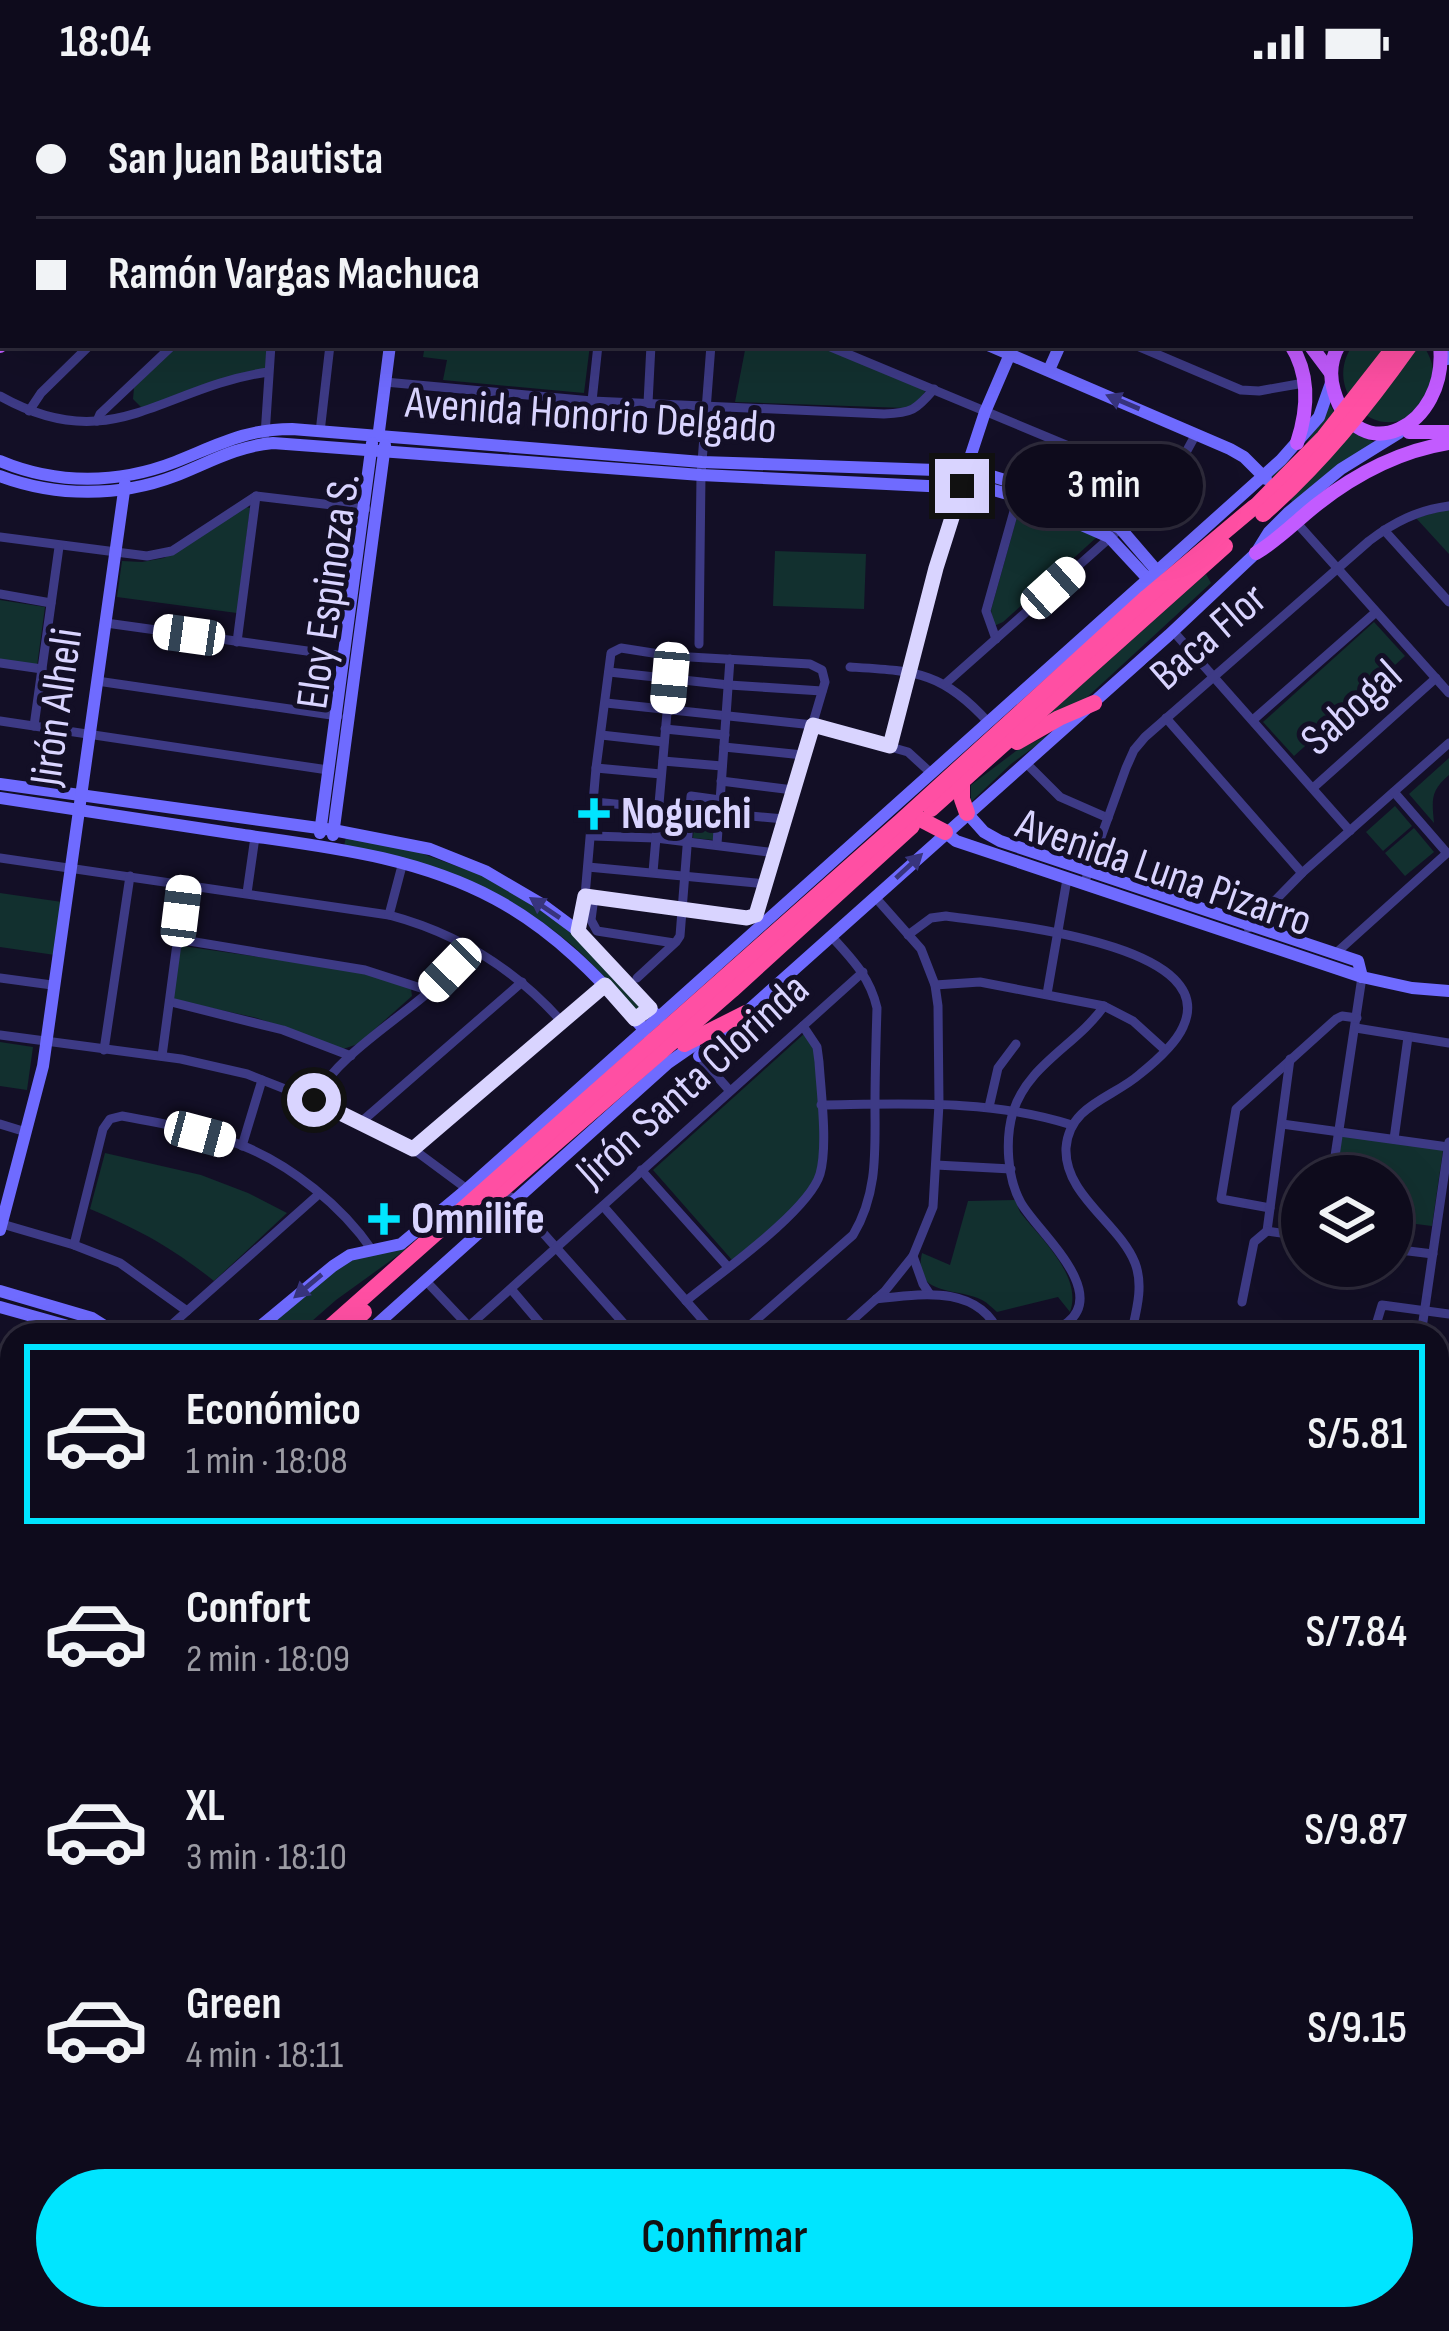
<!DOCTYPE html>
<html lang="es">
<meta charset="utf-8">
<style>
:root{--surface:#0e0b1c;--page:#1c1929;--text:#f1f3f6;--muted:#9b9ba3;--line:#2e2b3b;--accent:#00e5ff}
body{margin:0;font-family:"Sofia Sans Condensed",sans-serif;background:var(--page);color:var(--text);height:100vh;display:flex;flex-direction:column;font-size:45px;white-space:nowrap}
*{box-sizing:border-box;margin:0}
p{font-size:39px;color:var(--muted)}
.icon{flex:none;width:66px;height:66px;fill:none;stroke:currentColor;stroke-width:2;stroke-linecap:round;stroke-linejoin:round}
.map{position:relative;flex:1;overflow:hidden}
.side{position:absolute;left:0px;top:1239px;width:1449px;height:1008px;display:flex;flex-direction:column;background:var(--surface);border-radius:36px 36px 0 0;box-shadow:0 12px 48px #0002,0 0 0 3px var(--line)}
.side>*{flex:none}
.top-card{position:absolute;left:0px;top:0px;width:1449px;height:264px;box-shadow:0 12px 48px #0002,0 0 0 3px var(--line);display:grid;align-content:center;height:264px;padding:0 36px;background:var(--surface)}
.tools{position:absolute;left:1281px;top:1071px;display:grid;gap:24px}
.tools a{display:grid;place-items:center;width:132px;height:132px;border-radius:50%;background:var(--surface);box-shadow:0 12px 48px #0002,0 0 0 3px var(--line);font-size:60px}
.end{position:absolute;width:54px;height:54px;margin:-27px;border:15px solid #d9d4ff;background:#111;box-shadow:0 0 0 6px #111}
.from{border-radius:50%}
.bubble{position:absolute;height:84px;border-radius:42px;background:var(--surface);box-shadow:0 12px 48px #0002,0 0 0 3px var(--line);font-size:39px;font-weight:600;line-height:84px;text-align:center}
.car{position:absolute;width:36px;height:72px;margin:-36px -18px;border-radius:15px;box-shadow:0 0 9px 3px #0007;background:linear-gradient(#fff 24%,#345 0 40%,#fff 0 76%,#345 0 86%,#fff 0)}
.top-card b{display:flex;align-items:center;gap:42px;height:114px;font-size:45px}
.top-card b+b{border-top:3px solid var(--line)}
.top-card i{width:30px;height:30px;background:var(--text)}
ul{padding:21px 0 0;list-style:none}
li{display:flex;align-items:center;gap:36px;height:180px;margin:0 24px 18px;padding:0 12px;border:6px solid transparent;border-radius:0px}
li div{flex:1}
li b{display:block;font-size:45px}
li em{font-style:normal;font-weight:600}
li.selected{border-color:var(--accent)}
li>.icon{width:108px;height:108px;stroke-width:1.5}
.cta{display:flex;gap:24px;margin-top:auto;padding:24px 36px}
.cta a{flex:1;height:138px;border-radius:72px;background:var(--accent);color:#111;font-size:48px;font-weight:600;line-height:138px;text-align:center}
.status{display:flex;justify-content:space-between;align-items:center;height:84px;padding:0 60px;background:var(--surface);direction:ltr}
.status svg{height:33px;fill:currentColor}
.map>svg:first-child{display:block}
.green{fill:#12302f}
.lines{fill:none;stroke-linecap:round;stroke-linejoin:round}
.street{stroke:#3d3a85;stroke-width:9}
.secondary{stroke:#6f6bff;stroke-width:12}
.primary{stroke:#c25bff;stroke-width:14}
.highway{stroke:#ff4fa3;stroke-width:16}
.highway-bridge{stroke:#ff4fa3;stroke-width:16}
.oneway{fill:#38347d}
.route{stroke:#d9d4ff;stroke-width:15}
.poi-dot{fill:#00e5ff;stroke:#130f26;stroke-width:4.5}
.labels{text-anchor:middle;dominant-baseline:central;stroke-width:10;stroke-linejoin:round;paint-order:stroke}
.street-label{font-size:45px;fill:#d9d4ff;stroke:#130f26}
.poi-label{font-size:45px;font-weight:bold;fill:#d9d4ff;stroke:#130f26;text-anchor:start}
</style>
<div class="status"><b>18:04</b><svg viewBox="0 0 49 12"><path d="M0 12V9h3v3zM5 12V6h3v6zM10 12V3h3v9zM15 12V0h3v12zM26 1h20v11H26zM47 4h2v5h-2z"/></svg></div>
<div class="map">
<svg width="1449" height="2247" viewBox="0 0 1449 2247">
<rect width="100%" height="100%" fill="#130f26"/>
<!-- green -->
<g class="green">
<path d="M177,261h92l-3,22 -4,4 -120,37 -9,-9 1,-11z"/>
<path d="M425,261h165l-6,48 -141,-13 4,-20 -24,-3z"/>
<path d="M746,261h76l102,42 1,5 -8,10 -11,6 -171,-6z"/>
<path d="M1353,261h70c11,17 16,35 3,52 -4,5 -7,11 -11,15 -40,34 -94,-24 -62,-67z"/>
<path d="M1330,321c11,20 29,32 50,39l-87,61c-3,-10 -12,-24 -22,-28l33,-30z"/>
<path d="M1020,422l77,31 -94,85 -9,4 -3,-16z"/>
<path d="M246,423l4,1 -13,105 -120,-16 5,-36 20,1 22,-4z"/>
<path d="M1449,425v45l-33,-36z"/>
<path d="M775,467l91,3 -2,55 -91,-3z"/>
<path d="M1206,490l5,9 -128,118 -52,29z"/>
<path d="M0,516l45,7 -8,59 -37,-5z"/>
<path d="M1374,538l31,34 -111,100 -31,-34z"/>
<path d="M1056,647l-45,33 -40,38v-17l45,-34z"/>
<path d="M1449,674v17c-19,16 -17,25 -15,48l-25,-29z"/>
<path d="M696,717l21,3 -3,36 -21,-2z"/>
<path d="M1395,722l17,20 -29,25 -17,-19z"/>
<path d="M1414,744l20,24 -29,24 -20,-23z"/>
<path d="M346,753l58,10 80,29 66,40 30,23 65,69 -8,7c-21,-23 -41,-49 -64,-69 -69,-59 -141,-84 -229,-100z"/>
<path d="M0,809l62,9 -7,53 -55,-8z"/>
<path d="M182,862l182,26 47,17 1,7 -54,48 -15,5 -86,-31 -82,-18 -2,-4 6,-47z"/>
<path d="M805,949l10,16 2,16c1,27 8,93 -1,115 -13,30 -59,59 -84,80l-79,-90z"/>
<path d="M0,958l33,5 -6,43 -27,-4z"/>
<path d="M1341,1051l102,15 -11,76 -40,-5v-45h-57z"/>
<path d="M105,1069l96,22 47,18 39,20 -73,68c-43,-34 -74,-51 -124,-72z"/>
<path d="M1015,1116l5,12c21,27 63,64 50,100l-12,-15 -61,15c-5,-4 -9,-9 -15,-12 -26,-13 -70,-3 -60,-47l28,12 18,-64z"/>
<path d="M408,1164l-72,52 -40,35h-41c30,-27 60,-59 98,-76 17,-8 37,-9 55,-11z"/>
<path d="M12,1464v56l-12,7v-52z"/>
</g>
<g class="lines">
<!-- street -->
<g class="street">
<path d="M364,0l7,3"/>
<path d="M510,0l6,3"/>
<path d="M911,0l7,3"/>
<path d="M1353,0l7,3"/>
<path d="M944,3l2,-3"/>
<path d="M1069,3l1,-3"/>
<path d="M1128,3l2,-3"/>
<path d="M1189,3l2,-3"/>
<path d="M1249,3l1,-3"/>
<path d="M1379,3l1,-3"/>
<path d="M1442,3l2,-3"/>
<path d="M1446,104l3,1"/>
<path d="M826,261l341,142"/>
<path d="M1135,261l106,45 18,1 45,-8"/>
<path d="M385,298l207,19 292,13c28,-1 32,-4 50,-25"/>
<path d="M0,312c112,63 162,-9 268,-24"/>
<path d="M592,317l6,-56"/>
<path d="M648,319l3,-58"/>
<path d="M29,327l12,-18 49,-48"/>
<path d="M97,337l3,-7 73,-69"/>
<path d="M320,348l10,-87"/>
<path d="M265,351l6,-90"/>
<path d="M1296,438l153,171"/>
<path d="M1384,446l65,72"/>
<path d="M0,453l147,19 25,-5 84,-55 110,13"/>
<path d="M0,510l51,9"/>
<path d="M106,539l237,33"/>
<path d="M1173,547l177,200"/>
<path d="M996,555l-10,-28 32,-114"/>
<path d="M237,558l19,-146"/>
<path d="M699,560l2,-169 10,-130"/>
<path d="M0,579l42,6"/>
<path d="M850,583c65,4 92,4 139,56"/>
<path d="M609,588l120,13 93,6"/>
<path d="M97,597l241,35"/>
<path d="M945,600l222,-197 29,-53"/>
<path d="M606,619l207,22 95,27 24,22"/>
<path d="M1166,634l136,155"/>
<path d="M1253,636l123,-108"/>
<path d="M0,637l328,49"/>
<path d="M34,642l25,-179"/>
<path d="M665,645l60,6"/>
<path d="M601,651l63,7"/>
<path d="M890,662l46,-178 26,-82"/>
<path d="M724,663l79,8"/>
<path d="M663,677l59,5"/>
<path d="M1026,679l34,34 48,21"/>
<path d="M596,684l65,6"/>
<path d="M721,697l72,9"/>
<path d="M1313,704l123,-110"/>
<path d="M594,718l64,6"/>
<path d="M719,729l65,6"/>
<path d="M592,752l64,2 120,15"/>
<path d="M717,760l13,-185"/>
<path d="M0,774l389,57c68,18 126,54 173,107"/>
<path d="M588,783l179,17"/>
<path d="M653,788l19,-216"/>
<path d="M1084,800l42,-116 8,-18 11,-13 224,-196c25,-19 49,-31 80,-35"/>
<path d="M247,809l8,-56"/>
<path d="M594,813l-3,23 6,11 77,12"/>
<path d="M389,831l14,-53"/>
<path d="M1248,844l54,-55 147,-130"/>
<path d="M578,847l7,-35 11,-128 15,-115 10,-5 51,8 138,8 12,6 3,12 -69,233 -9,3 -162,-22"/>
<path d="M908,851l23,-17 15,-2c47,7 277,26 237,111 -8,18 -28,35 -43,47 -27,24 -71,31 -74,74 -2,47 53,75 69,115 9,23 1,49 -4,72"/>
<path d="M177,855l188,31 65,21"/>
<path d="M1336,869l111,-100 -53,-61"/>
<path d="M0,894l52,7"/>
<path d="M637,894l39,-36 4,-6 11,-140 29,4"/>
<path d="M935,901l45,-3 124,24 29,15 32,29"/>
<path d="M1047,910l20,-115"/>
<path d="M171,918l112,28 68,26"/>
<path d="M1356,944l93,15"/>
<path d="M0,951l181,24 66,15 66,26 100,49 54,40"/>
<path d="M104,966l26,-174"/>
<path d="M698,971l32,36"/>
<path d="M162,972l23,-172"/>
<path d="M313,1016c25,-43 74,-73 111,-104 17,-14 32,-31 47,-47"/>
<path d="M821,1021c85,-1 170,-6 251,20"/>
<path d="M989,1023l9,-39 18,-24"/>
<path d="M360,1039l162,-141"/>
<path d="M0,1040l26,8"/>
<path d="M1282,1040l166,23"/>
<path d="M1394,1055l14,-102"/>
<path d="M242,1062l20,-66"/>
<path d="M413,1065l192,-164"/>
<path d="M936,1081l75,4"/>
<path d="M641,1086l87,97"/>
<path d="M1332,1092l30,-199"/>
<path d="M511,1113l123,138"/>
<path d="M603,1122l113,129"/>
<path d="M1270,1124l-49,-9 15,-90 100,-90 6,-3 15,2"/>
<path d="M2,1140l72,21 46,18 67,48"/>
<path d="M1267,1147l23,-172"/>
<path d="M1267,1147l35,5"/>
<path d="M74,1161l29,-116 7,-10 12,-3c39,7 83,15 119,29 50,20 101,61 131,105"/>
<path d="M1392,1165l41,5"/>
<path d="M913,1172l10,28 6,9"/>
<path d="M426,1197l51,54"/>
<path d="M511,1205l39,46"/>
<path d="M876,1215c45,-5 103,-15 124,36"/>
<path d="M686,1217c33,-27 123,-90 134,-127 8,-28 1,-81 -1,-112l-2,-15 -14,-21"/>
<path d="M1242,1218l12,-60 13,-11"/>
<path d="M160,1251l159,-141"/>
<path d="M459,1251l404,-363"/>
<path d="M739,1251l114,-100c25,-42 22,-84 22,-130 0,-33 1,-65 2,-97 -7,-31 -25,-49 -46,-72"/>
<path d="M836,1251l49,-44 28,-35 20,-49 6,-103 -1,-98 -3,-21 -14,-36 -46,-52"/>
<path d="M1024,1251c14,-3 33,-4 44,-13 40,-32 -31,-91 -47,-119 -14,-25 -16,-64 -8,-91 15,-48 64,-67 91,-106"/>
<path d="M1373,1251l9,-30 67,9"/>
<path d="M1421,1251l28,-193"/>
<path d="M0,1288l12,4"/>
<path d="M0,1294l12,13"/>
<path d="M0,1387l3,3 -3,3"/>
<path d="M1437,1397l12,2"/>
<path d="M1437,1454l12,2"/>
<path d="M209,2247l4,-12"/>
<path d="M1323,2247l16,-2 8,2"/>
</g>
<!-- secondary -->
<g class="secondary">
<path d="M601,3l1,-3"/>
<path d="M1004,3l1,-3"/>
<path d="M1446,147l3,-6"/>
<path d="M988,261l242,104 14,8 22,22"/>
<path d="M1447,275l2,-17"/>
<path d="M1049,286l11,-25"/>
<path d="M379,347l11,-86"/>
<path d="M0,377c57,24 118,23 175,1 43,-17 70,-33 117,-33l410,33 263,9 30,6 29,9 96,42 37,43"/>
<path d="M0,392c56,21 120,21 175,0 33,-13 62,-30 98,-33l428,32 289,14 28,8 91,40 39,42"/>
<path d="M963,395l22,-67 25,-58"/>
<path d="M0,700l333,46 97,19 55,22 58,34 35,26 81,87"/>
<path d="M0,714c79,12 158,24 237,36 89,13 178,22 258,65 58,31 104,78 146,127l3,6"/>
<path d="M967,729l17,19 16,9 358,120 4,16"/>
<path d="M945,748l11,9 406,136 50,11 37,3"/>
<path d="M320,749l52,-390"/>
<path d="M333,751l52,-390"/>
<path d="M742,932l427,-381 87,-82 13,-21 20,-20 52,-43 58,-36"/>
<path d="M699,972l34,-32"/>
<path d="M0,1146l43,-164 82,-582"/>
<path d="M0,1207l92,27 27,17"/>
<path d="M0,1223l75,21 13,7"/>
<path d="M250,1251l83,-69 17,-11 51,-11 66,-55 814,-729 38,-43 12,-34"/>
<path d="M365,1251l303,-272 26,-18"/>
<path d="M0,1471l12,-11"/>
<path d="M0,1575l12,-10"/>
</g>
<!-- primary -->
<g class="primary">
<path d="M696,0l7,3"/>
<path d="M731,0l7,3"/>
<path d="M238,3l3,-3"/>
<path d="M273,3l3,-3"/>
<path d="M0,220l3,-3"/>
<path d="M1291,261c19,30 17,65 6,98"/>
<path d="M1310,261l21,28"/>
<path d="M1339,261c-8,14 -10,30 -5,46 23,80 115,37 106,-46"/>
<path d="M0,262l3,-3"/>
<path d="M1409,348h40"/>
<path d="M1256,469c22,-13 39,-31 59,-47 39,-31 84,-55 134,-63"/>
</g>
<!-- highway -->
<g class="highway">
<path d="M1446,180l3,-6"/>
<path d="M1446,205l3,-5"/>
<path d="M1017,658l42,-24 35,-15"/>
<path d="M962,697v18l5,14"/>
<path d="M931,725l294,-263"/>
<path d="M920,735l25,13"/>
<path d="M684,960l62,-31"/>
<path d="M496,1111l236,-205 180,-164"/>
<path d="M321,1251l580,-514 246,-224 107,-90"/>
<path d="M338,1251l26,-23"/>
<path d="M0,1538l12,-11"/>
<path d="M0,1555l12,-11"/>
</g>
<!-- highway-bridge -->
<g class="highway-bridge">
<path d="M1255,423l69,-70 72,-92"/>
<path d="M1263,430c57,-50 103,-107 147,-169"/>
</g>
</g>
<!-- one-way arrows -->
<defs><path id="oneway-solid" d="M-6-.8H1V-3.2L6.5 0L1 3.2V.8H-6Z" transform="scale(3)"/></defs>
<g class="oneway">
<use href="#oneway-solid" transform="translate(1123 318) rotate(-157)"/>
<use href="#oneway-solid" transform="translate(909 782) rotate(-43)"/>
<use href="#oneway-solid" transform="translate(545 824) rotate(-146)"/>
<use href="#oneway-solid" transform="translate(308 1202) rotate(140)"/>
</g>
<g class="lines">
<!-- route -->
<path class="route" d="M314,1016l99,49 192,-164 30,34 15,-11 -72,-77 7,-35 162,22 9,-3 57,-190 77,21 46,-178 26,-82"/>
</g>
<!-- markers -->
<g class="poi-dot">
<path d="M588 712h12v12h12v12h-12v12h-12v-12h-12v-12h12z"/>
<path d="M378 1117h12v12h12v12h-12v12h-12v-12h-12v-12h12z"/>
</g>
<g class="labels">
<!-- street labels -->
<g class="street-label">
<text transform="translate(591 332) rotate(4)">Avenida Honorio Delgado</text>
<text transform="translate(329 507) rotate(-82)">Eloy Espinoza S.</text>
<text transform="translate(1209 553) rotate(-41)">Baca Flor</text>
<text transform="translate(57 623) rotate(-82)">Jirón Alheli</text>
<text transform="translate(1352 624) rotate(-42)">Sabogal</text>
<text transform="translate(1164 789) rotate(19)">Avenida Luna Pizarro</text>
<text transform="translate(693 997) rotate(-42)">Jirón Santa Clorinda</text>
</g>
<!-- poi labels -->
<g class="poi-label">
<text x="621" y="730">Noguchi</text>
<text x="411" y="1135">Omnilife</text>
</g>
</g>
</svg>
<div class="tools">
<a><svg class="icon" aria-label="layers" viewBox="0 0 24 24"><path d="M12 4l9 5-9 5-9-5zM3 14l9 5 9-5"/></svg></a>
</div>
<i class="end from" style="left:314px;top:1016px"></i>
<i class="end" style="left:962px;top:402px"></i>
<div class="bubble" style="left:1005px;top:360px;width:198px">3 min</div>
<i class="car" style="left:1053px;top:504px;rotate:48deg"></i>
<i class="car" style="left:189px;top:551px;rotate:278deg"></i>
<i class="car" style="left:670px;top:594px;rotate:185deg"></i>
<i class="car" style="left:181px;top:827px;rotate:7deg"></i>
<i class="car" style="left:450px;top:886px;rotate:224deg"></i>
<i class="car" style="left:200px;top:1050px;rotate:105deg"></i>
<div class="top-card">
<b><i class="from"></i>San Juan Bautista</b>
<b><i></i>Ramón Vargas Machuca</b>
</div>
<section class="side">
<ul>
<li class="selected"><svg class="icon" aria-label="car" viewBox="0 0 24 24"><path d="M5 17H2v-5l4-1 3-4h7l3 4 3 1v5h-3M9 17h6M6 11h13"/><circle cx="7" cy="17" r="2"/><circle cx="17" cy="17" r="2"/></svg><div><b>Económico</b><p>1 min · 18:08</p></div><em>S/5.81</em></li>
<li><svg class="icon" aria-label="car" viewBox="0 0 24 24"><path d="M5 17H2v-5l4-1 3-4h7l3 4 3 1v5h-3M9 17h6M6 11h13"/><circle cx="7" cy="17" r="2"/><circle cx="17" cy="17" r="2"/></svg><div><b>Confort</b><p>2 min · 18:09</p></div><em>S/7.84</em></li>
<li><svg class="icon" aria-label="car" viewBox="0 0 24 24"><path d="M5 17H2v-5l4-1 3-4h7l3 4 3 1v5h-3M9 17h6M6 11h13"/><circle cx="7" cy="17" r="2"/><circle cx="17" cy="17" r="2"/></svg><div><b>XL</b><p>3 min · 18:10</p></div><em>S/9.87</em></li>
<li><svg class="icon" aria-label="car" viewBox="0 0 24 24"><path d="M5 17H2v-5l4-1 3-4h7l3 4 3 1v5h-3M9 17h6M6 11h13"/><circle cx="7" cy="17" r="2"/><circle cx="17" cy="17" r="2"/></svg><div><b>Green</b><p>4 min · 18:11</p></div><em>S/9.15</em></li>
</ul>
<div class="cta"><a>Confirmar</a></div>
</section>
</div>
